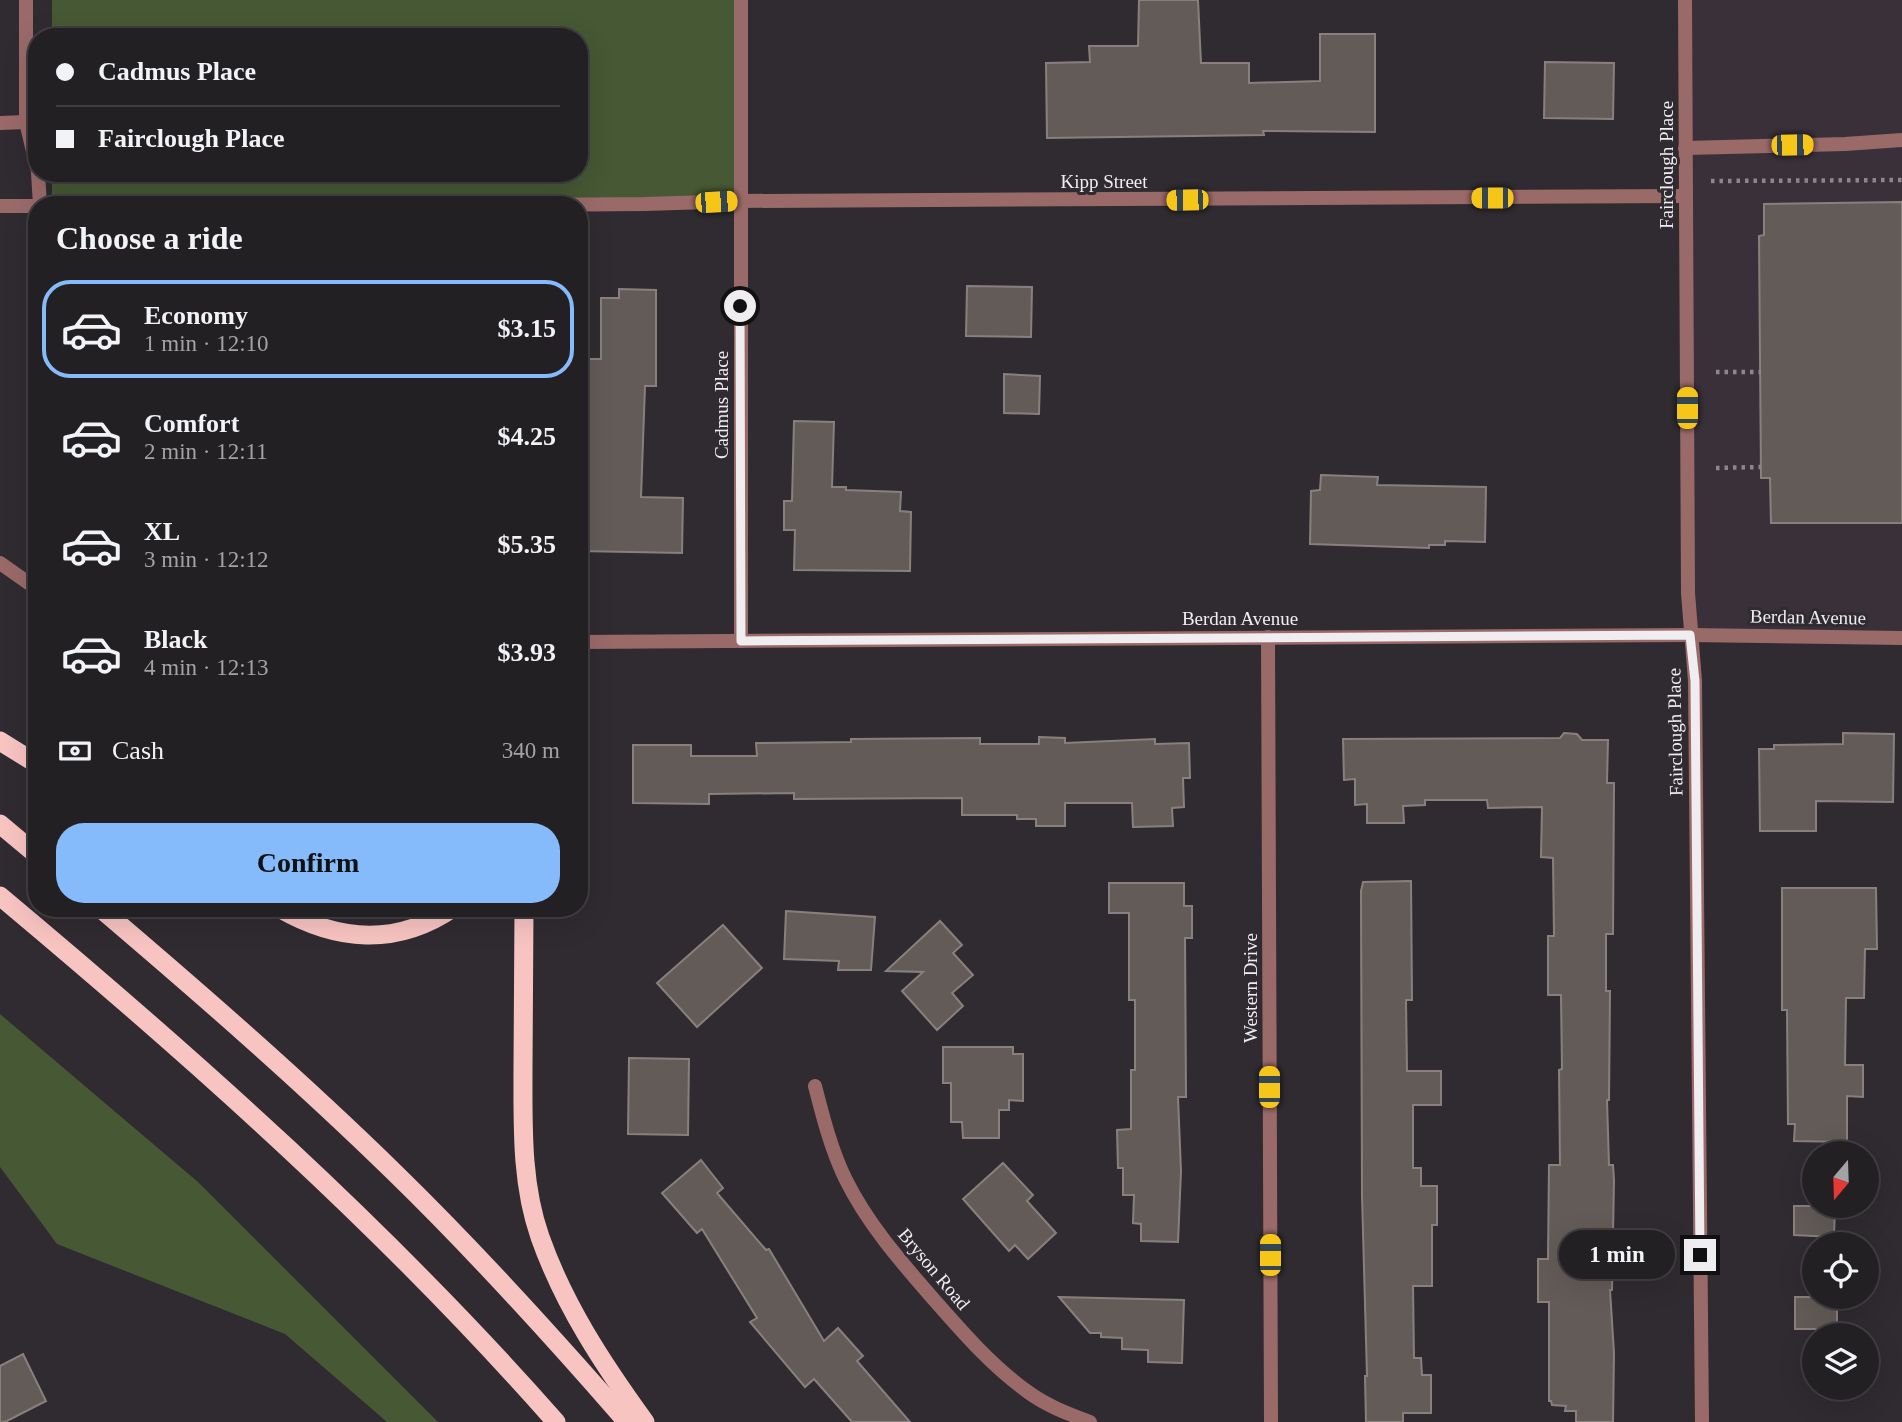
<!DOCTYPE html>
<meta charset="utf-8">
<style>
:root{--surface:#232024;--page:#2b282c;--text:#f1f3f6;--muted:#a3a3a6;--line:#403e41;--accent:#85bbfb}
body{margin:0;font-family:Georgia,serif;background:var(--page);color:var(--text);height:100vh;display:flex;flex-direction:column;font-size:26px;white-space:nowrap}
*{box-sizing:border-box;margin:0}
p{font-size:23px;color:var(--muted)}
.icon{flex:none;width:38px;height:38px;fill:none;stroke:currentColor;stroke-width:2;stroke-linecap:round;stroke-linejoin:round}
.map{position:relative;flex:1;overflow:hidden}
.side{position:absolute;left:28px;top:196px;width:560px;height:721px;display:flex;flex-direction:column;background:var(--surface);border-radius:28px;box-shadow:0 7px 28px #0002,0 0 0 2px var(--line)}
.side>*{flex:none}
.guide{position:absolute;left:28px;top:28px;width:560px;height:154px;border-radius:28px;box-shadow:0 7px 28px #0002,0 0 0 2px var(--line);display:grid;align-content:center;height:154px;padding:0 28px;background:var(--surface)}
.needle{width:46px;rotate:199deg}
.buttons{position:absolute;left:1802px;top:1141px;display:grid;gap:14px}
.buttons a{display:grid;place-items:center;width:77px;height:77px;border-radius:50%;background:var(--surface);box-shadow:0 7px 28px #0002,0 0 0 2px var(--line);font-size:35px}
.end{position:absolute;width:32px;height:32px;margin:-16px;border:9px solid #f0edf1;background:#111;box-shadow:0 0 0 4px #111}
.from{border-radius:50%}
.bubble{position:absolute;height:49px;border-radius:24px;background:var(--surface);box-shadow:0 7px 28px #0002,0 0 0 2px var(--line);font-size:23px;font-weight:600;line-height:49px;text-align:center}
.car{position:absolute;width:21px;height:42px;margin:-21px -10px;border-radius:9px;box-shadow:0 0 5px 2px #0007;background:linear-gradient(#f5c518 24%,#345 0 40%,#f5c518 0 76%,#345 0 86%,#f5c518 0)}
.guide b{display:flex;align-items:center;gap:24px;height:66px;font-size:26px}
.guide b+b{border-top:2px solid var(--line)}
.guide i{width:18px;height:18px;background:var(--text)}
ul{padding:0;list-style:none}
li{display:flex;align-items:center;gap:21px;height:98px;margin:0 14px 10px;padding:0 14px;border:4px solid transparent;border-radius:28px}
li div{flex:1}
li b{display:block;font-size:26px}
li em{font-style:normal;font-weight:600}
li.active{border-color:var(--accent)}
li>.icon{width:63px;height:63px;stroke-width:1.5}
h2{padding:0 28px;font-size:32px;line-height:84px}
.pay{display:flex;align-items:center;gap:18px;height:77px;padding:0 28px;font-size:26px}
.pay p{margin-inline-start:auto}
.cta{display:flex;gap:14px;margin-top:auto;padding:14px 28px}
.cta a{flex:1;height:80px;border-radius:28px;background:var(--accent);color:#111;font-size:28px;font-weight:600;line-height:80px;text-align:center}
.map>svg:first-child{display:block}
.built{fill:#39303a}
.green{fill:#465834}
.building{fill:#635b57;stroke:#89807d;stroke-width:2}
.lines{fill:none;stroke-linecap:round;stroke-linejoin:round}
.path{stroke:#8b878c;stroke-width:4.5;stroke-dasharray:3.5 5;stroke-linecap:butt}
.service{stroke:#9a6a69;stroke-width:14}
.minor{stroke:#9a6a69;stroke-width:14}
.tertiary{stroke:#9a6a69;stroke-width:14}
.trunk{stroke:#f8c4c2;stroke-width:19}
.route{stroke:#f0edf1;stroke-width:9}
.labels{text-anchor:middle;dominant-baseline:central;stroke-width:6;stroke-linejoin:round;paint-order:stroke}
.street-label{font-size:19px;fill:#f0edf1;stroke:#2f2b30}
</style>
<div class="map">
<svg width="1902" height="1422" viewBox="0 0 1902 1422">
<rect width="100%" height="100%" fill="#2f2b30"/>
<!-- built -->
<path class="built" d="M1685,0h217v638l-212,-3z"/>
<!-- green -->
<g class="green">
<path d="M52,0h689l-1,201 -95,3 -593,1v-32h527v-136h-527z"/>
<path d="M0,1014l198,168 240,240h-51l-102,-88 -228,-90 -57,-77z"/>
</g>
<!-- building -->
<g class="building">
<path d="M1139,0h59l3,63h48v20l71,-2v-47h55v98l-112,-1 1,4 -217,3 -1,-75 44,-1 -1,-16h49z"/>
<path d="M1545,62l69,1 -1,56 -69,-1z"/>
<path d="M1902,202v321h-131l-1,-45h-9l-2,-242 5,-1v-31z"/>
<path d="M967,286l65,1 -1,50 -65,-1z"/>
<path d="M619,289l37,1v96h-11l-4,111 42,1 -1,55 -103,-2v-192h22v-61h18z"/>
<path d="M1004,374l36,2 -1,38 -35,-1z"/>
<path d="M794,421l40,1 -2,65h14v3l55,2 -1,19 11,1 -1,59 -116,-1 1,-40h-11v-29h8z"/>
<path d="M1321,475l57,2 -1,8 109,2 -1,55 -40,-1v4h-16v3l-119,-4 1,-53 9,-1z"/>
<path d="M1564,733l13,1 5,6h26l-1,43h7l-1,151h-7v57h4l-1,109h-2l2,65h4l1,15 -2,110h-2l4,63 -1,69h-37v-11h-11l1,-5 -14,-1 -1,-4h-2v-99h-11v-43h10l1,-94h11l-1,-95 3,-1 -1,-74h-13v-59h6l-1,-78 -12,-1 1,-50 -54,1 -1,-8h-62v5l-22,1 1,17h-37v-19l-12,1v-26l-11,1 -1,-41 217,-1z"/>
<path d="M1843,733l51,1 -1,68 -77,-1v30h-56l-1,-82h15v-4l69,-1z"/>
<path d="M1039,737l26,1v5l90,-4v5l34,-1 1,35h-7l1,29 -12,1 1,18 -40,1 -1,-24h-67v23h-29v-7h-19v-4h-55v-17l-168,1v-6l-85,1v10l-76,-1v-58h58v11h66l-1,-13 95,-1v-3l129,-1v6h59z"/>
<path d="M1411,881l1,119h-6l1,71h34v34h-28v63h8v18h16v39h-5v61h-19l1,72h7l1,17h9v38h-28v9h-37l-1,-46h2l-5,-180 -1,-305 2,-9z"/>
<path d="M1109,883h75v23h8v32h-7l1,159h-8l3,74 -3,71 -37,-1v-17l-8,-1 1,-28h-11v-27h-5l-1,-38 14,-1v-59h4v-70h-6v-87h-20z"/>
<path d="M1782,888h94l1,61h-12l-1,49h-18l-1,67h18v32l-16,-1v46l-53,-1 1,-17h-7l-1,-114h-5z"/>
<path d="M786,911l89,6 -4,53h-33l1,-9 -55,-2z"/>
<path d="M940,921l22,24 -9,8 20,22 -21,18 11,13 -26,24 -35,-39 21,-19 -37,-1z"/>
<path d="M723,925l39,43 -65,59 -40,-44z"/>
<path d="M943,1047h70v7h10v47l-14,-1v10h-10v28h-36l-1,-16h-11v-39h-8z"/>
<path d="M629,1058l60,1 -1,76 -60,-1z"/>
<path d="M701,1160l22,28 -6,5 49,57 3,-1 55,92 14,-13 25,28 -6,5 53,61h-58l-38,-43 -9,8 -55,-65 7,-4 -55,-89 -5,4 -35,-40z"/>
<path d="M1003,1163l30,32 -6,6 29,32 -28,26 -13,-14 -6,6 -46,-52z"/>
<path d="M1794,1206h41l-1,31 -40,-2z"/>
<path d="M1059,1297l125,3 -2,63 -34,-1v-12l-26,-1v-11l-21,-1v-4h-11z"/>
<rect x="1795" y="1297" width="42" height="32"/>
<path d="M23,1354l23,47 -41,21h-5v-56z"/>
</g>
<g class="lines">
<!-- path -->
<g class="path">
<path d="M1711,181l191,-1"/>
<path d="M1716,372h45"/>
<path d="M1716,468l45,-1"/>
</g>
<!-- service -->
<g class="service">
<path d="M26,0v122l11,46"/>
<path d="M0,123l26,-1"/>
<path d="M1685,148l160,-4 57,-4"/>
<path d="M38,173l2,32"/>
</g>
<!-- minor -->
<g class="minor">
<path d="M741,0v641"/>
<path d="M1685,0l3,593 7,88 7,741"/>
<path d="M524,205l121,-1 95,-3 946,-5"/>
<path d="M0,206h37"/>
<path d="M1268,637l3,785"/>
<path d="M815,1086c8,31 16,63 30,92 23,47 57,85 91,124 29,33 57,65 92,90 19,14 41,22 62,30"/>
</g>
<!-- tertiary -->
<g class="tertiary">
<path d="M0,563l37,26"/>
<path d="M579,642l1111,-7 212,3"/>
</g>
<!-- trunk -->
<g class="trunk">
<path d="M0,741l37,23"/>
<path d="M0,824l37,31"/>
<path d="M0,896c196,164 387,334 556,526"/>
<path d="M100,908c101,86 201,173 296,266 81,79 157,163 231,248"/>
<path d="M279,908c57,33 117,39 174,0"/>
<path d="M524,908c0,54 -1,107 -1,160 0,57 -2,115 17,169 24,68 63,127 105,185"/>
</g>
</g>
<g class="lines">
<!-- route -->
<path class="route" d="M740,306l1,335 949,-6 5,46 5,574"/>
</g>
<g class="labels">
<!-- street labels -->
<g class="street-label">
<text transform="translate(1666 165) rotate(-90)">Fairclough Place</text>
<text x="1104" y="181">Kipp Street</text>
<text transform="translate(721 405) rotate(-90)">Cadmus Place</text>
<text transform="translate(1808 617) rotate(1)">Berdan Avenue</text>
<text x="1240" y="618">Berdan Avenue</text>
<text transform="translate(1675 732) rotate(-91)">Fairclough Place</text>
<text transform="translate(1250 988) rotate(-90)">Western Drive</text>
<text transform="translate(934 1269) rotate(50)">Bryson Road</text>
</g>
</g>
</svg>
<div class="buttons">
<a><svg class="needle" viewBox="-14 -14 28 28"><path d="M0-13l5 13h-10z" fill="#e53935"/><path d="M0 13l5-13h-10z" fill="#a3a3a6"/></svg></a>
<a><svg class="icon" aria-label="locate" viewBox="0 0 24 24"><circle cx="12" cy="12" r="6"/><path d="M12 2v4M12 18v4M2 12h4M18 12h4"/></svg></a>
<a><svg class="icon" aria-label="layers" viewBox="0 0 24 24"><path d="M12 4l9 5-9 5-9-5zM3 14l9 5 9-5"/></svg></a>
</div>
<i class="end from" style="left:740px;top:306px"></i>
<i class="end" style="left:1700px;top:1255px"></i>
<div class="bubble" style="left:1559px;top:1230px;width:116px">1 min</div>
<i class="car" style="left:1792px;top:145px;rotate:89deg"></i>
<i class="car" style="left:1492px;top:198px;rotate:270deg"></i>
<i class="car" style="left:1187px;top:200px;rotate:269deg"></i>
<i class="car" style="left:716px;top:202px;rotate:87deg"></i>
<i class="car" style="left:1687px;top:408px;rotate:0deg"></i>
<i class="car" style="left:1269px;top:1087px;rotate:0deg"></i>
<i class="car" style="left:1270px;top:1255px;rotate:0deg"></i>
<div class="guide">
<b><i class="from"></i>Cadmus Place</b>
<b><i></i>Fairclough Place</b>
</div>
<section class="side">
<h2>Choose a ride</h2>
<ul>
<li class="active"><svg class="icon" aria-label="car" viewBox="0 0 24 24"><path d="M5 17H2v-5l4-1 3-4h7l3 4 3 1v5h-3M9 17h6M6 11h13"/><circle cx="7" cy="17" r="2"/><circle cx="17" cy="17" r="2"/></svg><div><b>Economy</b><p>1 min · 12:10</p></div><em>$3.15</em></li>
<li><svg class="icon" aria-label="car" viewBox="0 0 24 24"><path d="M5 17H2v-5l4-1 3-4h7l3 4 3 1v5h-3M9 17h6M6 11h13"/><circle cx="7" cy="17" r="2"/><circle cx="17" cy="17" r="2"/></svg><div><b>Comfort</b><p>2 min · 12:11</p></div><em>$4.25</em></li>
<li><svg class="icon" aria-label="car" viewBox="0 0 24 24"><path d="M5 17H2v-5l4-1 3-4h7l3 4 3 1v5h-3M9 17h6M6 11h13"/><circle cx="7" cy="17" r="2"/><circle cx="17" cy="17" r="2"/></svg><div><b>XL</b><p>3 min · 12:12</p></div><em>$5.35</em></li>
<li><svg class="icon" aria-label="car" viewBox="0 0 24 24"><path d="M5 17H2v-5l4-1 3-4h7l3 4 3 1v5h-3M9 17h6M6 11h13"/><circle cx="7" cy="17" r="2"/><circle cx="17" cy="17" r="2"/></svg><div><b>Black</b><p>4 min · 12:13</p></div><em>$3.93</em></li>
</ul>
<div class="pay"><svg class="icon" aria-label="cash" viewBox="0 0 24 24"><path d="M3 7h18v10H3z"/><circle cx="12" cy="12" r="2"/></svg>Cash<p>340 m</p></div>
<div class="cta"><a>Confirm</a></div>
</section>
</div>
